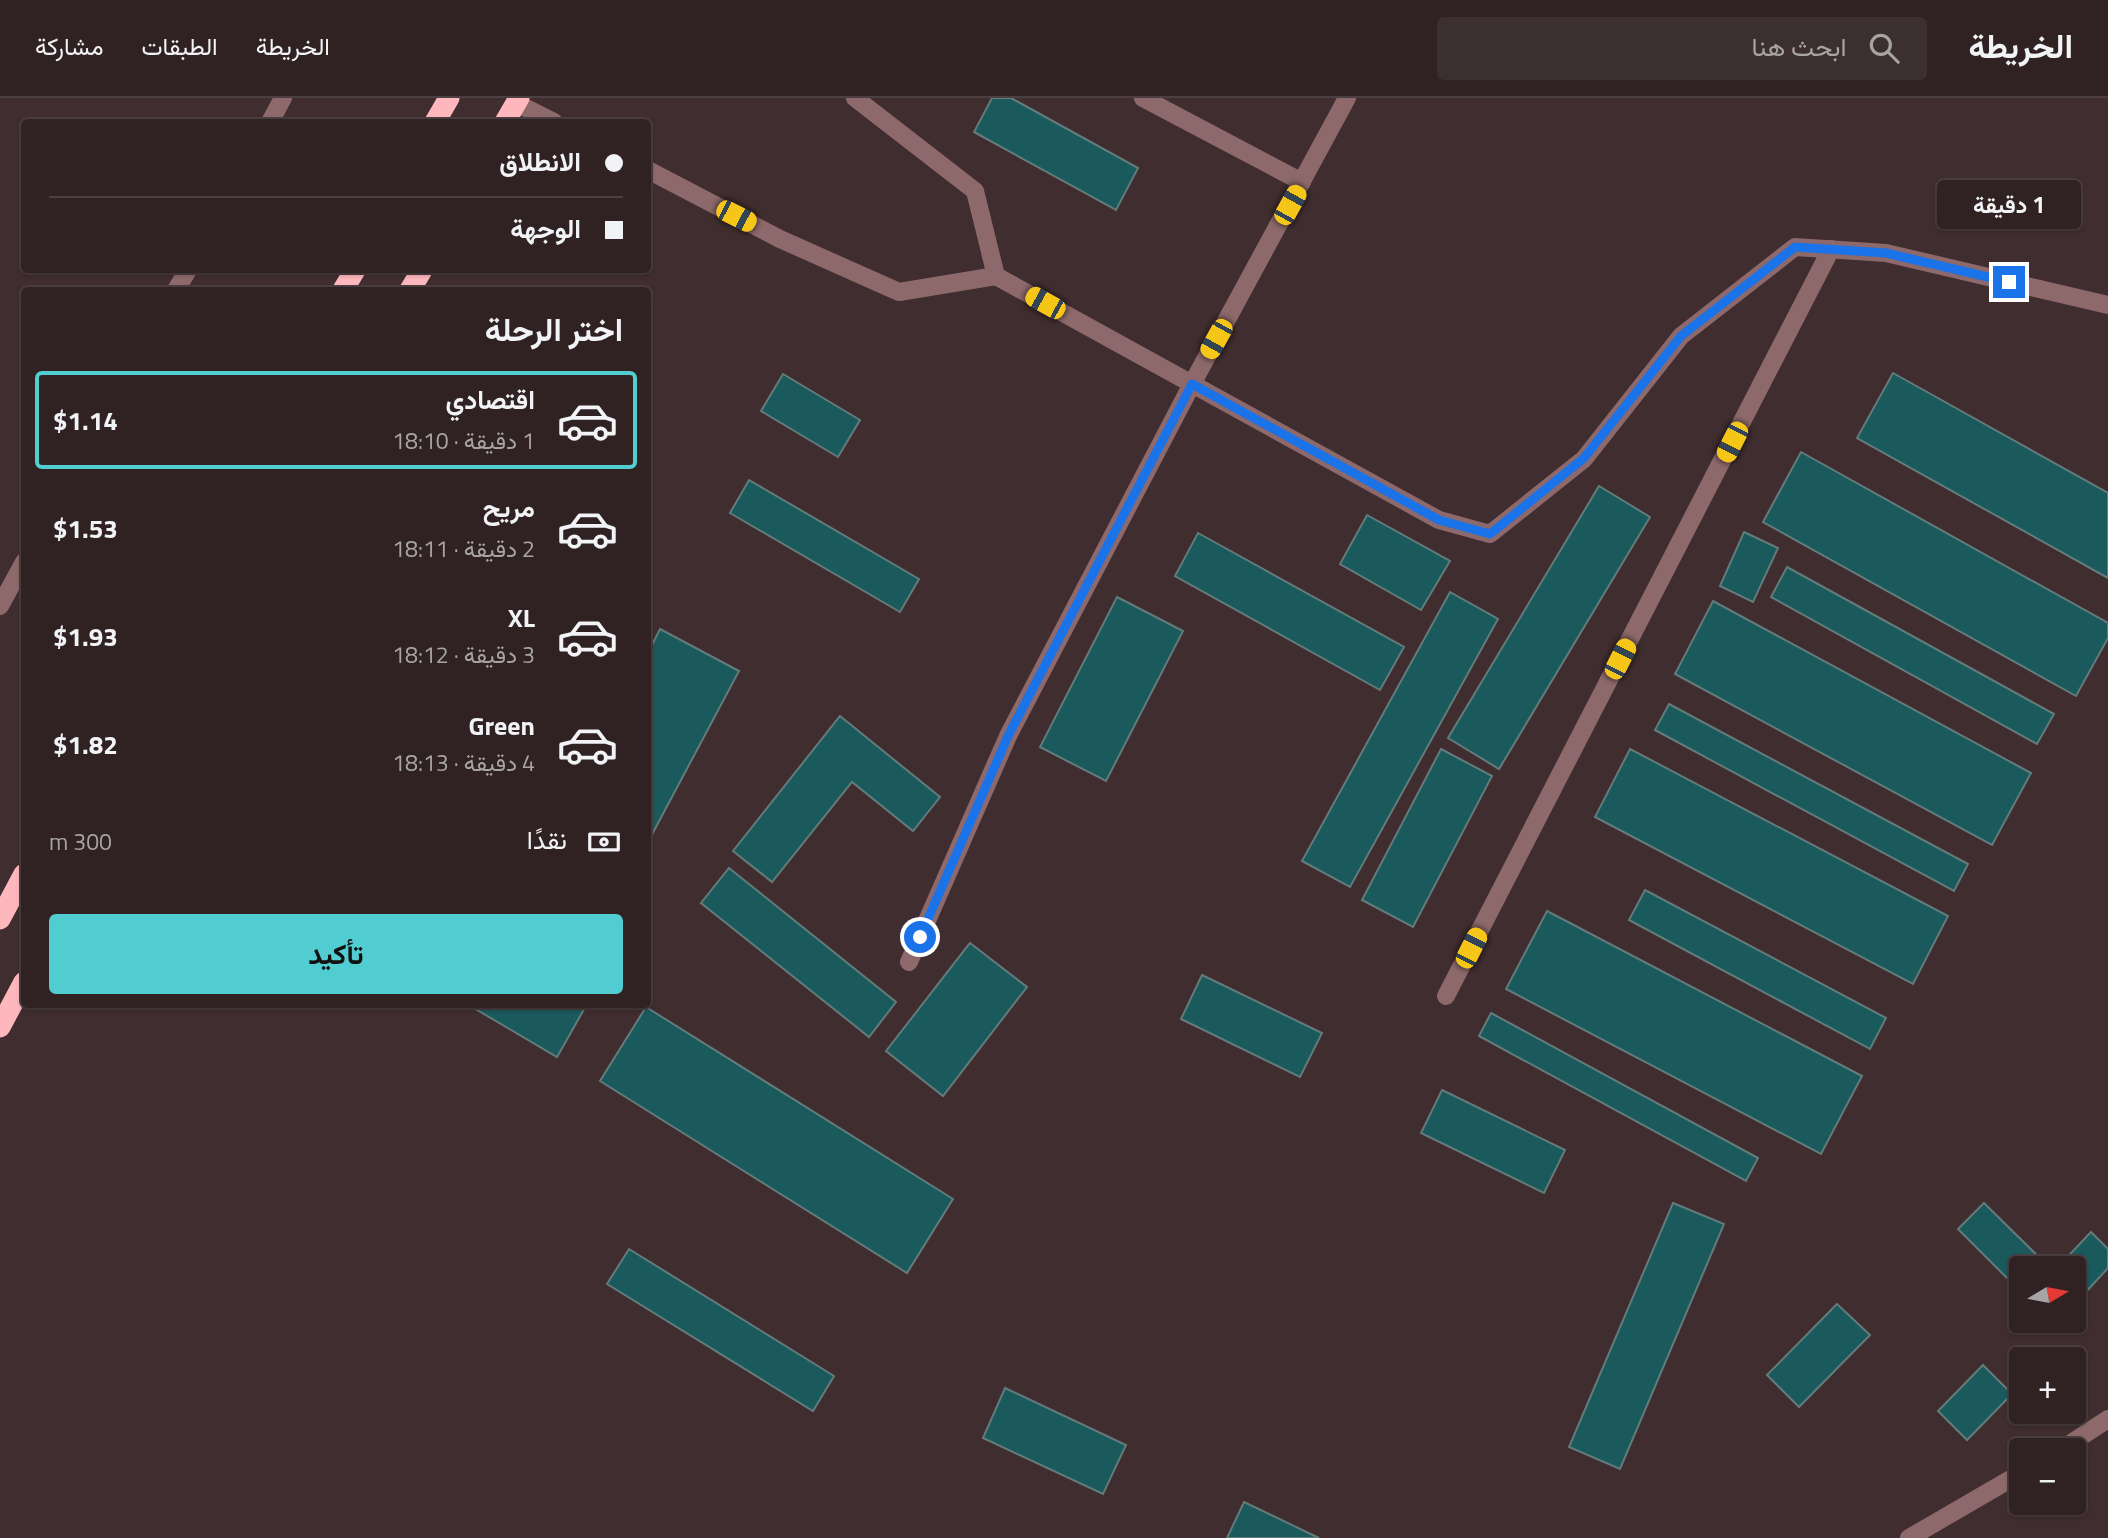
<!DOCTYPE html>
<html lang="ar">
<meta charset="utf-8">
<style>
:root{--surface:#302223;--page:#3c2f30;--text:#f1f3f6;--muted:#a8a4a6;--line:#4b3f41;--accent:#51ccd1}
body{margin:0;font-family:"Titillium Web",Vazirmatn,sans-serif;background:var(--page);color:var(--text);direction:rtl;height:100vh;display:flex;flex-direction:column;font-size:26px;white-space:nowrap}
*{box-sizing:border-box;margin:0}
p{font-size:23px;color:var(--muted)}
.icon{flex:none;width:38px;height:38px;fill:none;stroke:currentColor;stroke-width:2;stroke-linecap:round;stroke-linejoin:round}
.map{position:relative;flex:1;overflow:hidden;direction:ltr}
.drawer{position:absolute;left:21px;top:189px;width:630px;height:721px;display:flex;flex-direction:column;background:var(--surface);border-radius:7px;box-shadow:0 2px 5px #0004,0 0 0 2px var(--line);direction:rtl}
.drawer>*{flex:none}
.top-card{position:absolute;left:21px;top:21px;width:630px;height:154px;border-radius:7px;box-shadow:0 2px 5px #0004,0 0 0 2px var(--line);direction:rtl;display:grid;align-content:center;height:154px;padding:0 28px;background:var(--surface)}
.needle{width:46px;rotate:80deg}
.tools{position:absolute;left:2009px;top:1158px;display:grid;gap:14px}
.tools a{display:grid;place-items:center;width:77px;height:77px;border-radius:7px;background:var(--surface);box-shadow:0 2px 5px #0004,0 0 0 2px var(--line);font-size:35px}
.end{position:absolute;width:32px;height:32px;margin:-16px;border:9px solid #1a73e8;background:#fff;box-shadow:0 0 0 4px #fff}
.from{border-radius:50%}
.bubble{position:absolute;height:49px;border-radius:7px;background:var(--surface);box-shadow:0 2px 5px #0004,0 0 0 2px var(--line);font-size:23px;font-weight:700;line-height:49px;text-align:center;direction:rtl}
.car{position:absolute;width:21px;height:42px;margin:-21px -10px;border-radius:9px;box-shadow:0 0 5px 2px #0007;background:linear-gradient(#f5c518 24%,#345 0 40%,#f5c518 0 76%,#345 0 86%,#f5c518 0)}
.top-card b{display:flex;align-items:center;gap:24px;height:66px;font-size:26px}
.top-card b+b{border-top:2px solid var(--line)}
.top-card i{width:18px;height:18px;background:var(--text)}
ul{padding:0;list-style:none}
li{display:flex;align-items:center;gap:21px;height:98px;margin:0 14px 10px;padding:0 14px;border:4px solid transparent;border-radius:7px}
li div{flex:1}
li b{display:block;font-size:26px}
li em{font-style:normal;font-weight:700}
li.on{border-color:var(--accent)}
li>.icon{width:63px;height:63px;stroke-width:1.5}
h2{padding:0 28px;font-size:32px;line-height:84px}
.pay{display:flex;align-items:center;gap:18px;height:77px;padding:0 28px;font-size:26px}
.pay p{margin-inline-start:auto}
.action{display:flex;gap:14px;margin-top:auto;padding:14px 28px}
.action a{flex:1;height:80px;border-radius:7px;background:var(--accent);color:#111;font-size:28px;font-weight:700;line-height:80px;text-align:center}
header{display:flex;align-items:center;gap:42px;box-sizing:border-box;height:98px;padding:0 35px;background:var(--surface);border-bottom:2px solid var(--line)}
header strong{font-size:33px}
nav{display:flex;gap:38px;margin-inline-start:auto;font-size:24px}
.search{width:490px;height:63px;background:var(--page);display:flex;align-items:center;gap:18px;box-sizing:border-box;padding:0 24px;border-radius:7px;color:var(--muted);font-size:26px}
.map>svg:first-child{display:block}
.building{fill:#1a595c;stroke:#637b7b;stroke-width:2}
.lines{fill:none;stroke-linecap:round;stroke-linejoin:round}
.minor{stroke:#8d696b;stroke-width:18}
.highway{stroke:#feb7bc;stroke-width:21}
.route{stroke:#1a73e8;stroke-width:9}
</style>
<header>
<strong>الخريطة</strong>
<div class="search"><svg class="icon" aria-label="search" viewBox="0 0 24 24"><circle cx="10" cy="10" r="6"/><path d="M15 15l6 6"/></svg>ابحث هنا</div>
<nav><a>الخريطة</a><a>الطبقات</a><a>مشاركة</a></nav>
</header>
<div class="map">
<svg width="2108" height="1440" viewBox="0 0 2108 1440">
<rect width="100%" height="100%" fill="#402d2f"/>
<!-- building -->
<g class="building">
<path d="M992,0h19l127,70 -22,42 -142,-78z"/>
<path d="M1893,275l215,120v85l-251,-140z"/>
<path d="M783,276l77,46 -22,37 -77,-46z"/>
<path d="M1801,354l307,171v15l-32,58 -313,-174z"/>
<path d="M749,382l170,99 -19,33 -170,-99z"/>
<path d="M1599,388l51,31 -151,252 -51,-31z"/>
<path d="M1367,417l83,46 -29,49 -81,-46z"/>
<path d="M1744,434l34,16 -25,54 -33,-16z"/>
<path d="M1198,435l206,114 -24,43 -205,-114z"/>
<path d="M1787,469l267,147 -17,30 -266,-147z"/>
<path d="M1450,494l48,27 -148,268 -48,-26z"/>
<path d="M1117,499l66,34 -77,150 -66,-34z"/>
<path d="M1713,503l318,172 -39,72 -317,-171z"/>
<path d="M660,531l79,42 -91,171v-189z"/>
<path d="M1669,606l299,160 -14,27 -299,-161z"/>
<path d="M840,618l100,81 -27,34 -61,-49 -80,100 -39,-31z"/>
<path d="M1441,651l51,27 -79,151 -51,-27z"/>
<path d="M1630,651l318,167 -35,68 -318,-167z"/>
<path d="M729,770l167,134 -27,35 -168,-134z"/>
<path d="M1645,792l241,128 -16,31 -241,-129z"/>
<path d="M1547,813l315,165 -41,78 -315,-165z"/>
<path d="M970,845l57,44 -84,109 -57,-45z"/>
<path d="M1202,877l120,58 -22,44 -119,-58z"/>
<path d="M467,906h120l-30,53z"/>
<path d="M646,909l307,192 -46,74 -307,-192z"/>
<path d="M1491,915l267,145 -12,23 -267,-145z"/>
<path d="M1442,992l123,60 -21,43 -123,-60z"/>
<path d="M1673,1105l51,21 -104,245 -51,-22z"/>
<path d="M1984,1105l66,65 -29,1v23l-63,-63z"/>
<path d="M2091,1134l17,17v19l-34,37v-36h-18z"/>
<path d="M629,1151l205,127 -21,35 -206,-127z"/>
<path d="M1837,1206l33,31 -71,72 -32,-32z"/>
<path d="M1983,1267l29,29 -45,46 -29,-29z"/>
<path d="M1005,1290l121,57 -23,49 -120,-56z"/>
<path d="M1244,1404l75,36h-92z"/>
</g>
<g class="lines">
<!-- minor -->
<g class="minor">
<path d="M855,0l120,93 21,85"/>
<path d="M1143,0l159,84"/>
<path d="M516,5l38,19"/>
<path d="M270,24l13,-24"/>
<path d="M648,72l132,69 119,53 97,-16 443,244 51,14 94,-75 97,-123 114,-89 91,6 222,52"/>
<path d="M176,192l12,-20"/>
<path d="M0,508l24,-44"/>
<path d="M909,864l99,-226 184,-352 155,-286"/>
<path d="M1446,898l385,-747"/>
<path d="M2059,1353l49,-32"/>
<path d="M1909,1440l112,-65"/>
</g>
<!-- highway -->
<g class="highway">
<path d="M435,24l14,-24"/>
<path d="M505,24l14,-24"/>
<path d="M343,192l12,-20"/>
<path d="M410,192l12,-20"/>
<path d="M0,821l24,-45"/>
<path d="M0,929l24,-45"/>
</g>
</g>
<g class="lines">
<!-- route -->
<path class="route" d="M920,839l88,-201 184,-352 247,136 51,14 94,-76 97,-122 114,-89 91,6 123,29"/>
</g>
</svg>
<div class="tools">
<a><svg class="needle" viewBox="-14 -14 28 28"><path d="M0-13l5 13h-10z" fill="#e53935"/><path d="M0 13l5-13h-10z" fill="#a8a4a6"/></svg></a>
<a>+</a>
<a>−</a>
</div>
<i class="end from" style="left:920px;top:839px"></i>
<i class="end" style="left:2009px;top:184px"></i>
<div class="bubble" style="left:1937px;top:82px;width:144px">1 دقيقة</div>
<i class="car" style="left:1290px;top:107px;rotate:29deg"></i>
<i class="car" style="left:736px;top:118px;rotate:117deg"></i>
<i class="car" style="left:1045px;top:205px;rotate:299deg"></i>
<i class="car" style="left:1216px;top:241px;rotate:209deg"></i>
<i class="car" style="left:1732px;top:344px;rotate:207deg"></i>
<i class="car" style="left:1620px;top:561px;rotate:27deg"></i>
<i class="car" style="left:1471px;top:850px;rotate:27deg"></i>
<div class="top-card">
<b><i class="from"></i>الانطلاق</b>
<b><i></i>الوجهة</b>
</div>
<section class="drawer">
<h2>اختر الرحلة</h2>
<ul>
<li class="on"><svg class="icon" aria-label="car" viewBox="0 0 24 24"><path d="M5 17H2v-5l4-1 3-4h7l3 4 3 1v5h-3M9 17h6M6 11h13"/><circle cx="7" cy="17" r="2"/><circle cx="17" cy="17" r="2"/></svg><div><b>اقتصادي</b><p>1 دقيقة · 18:10</p></div><em>$1.14</em></li>
<li><svg class="icon" aria-label="car" viewBox="0 0 24 24"><path d="M5 17H2v-5l4-1 3-4h7l3 4 3 1v5h-3M9 17h6M6 11h13"/><circle cx="7" cy="17" r="2"/><circle cx="17" cy="17" r="2"/></svg><div><b>مريح</b><p>2 دقيقة · 18:11</p></div><em>$1.53</em></li>
<li><svg class="icon" aria-label="car" viewBox="0 0 24 24"><path d="M5 17H2v-5l4-1 3-4h7l3 4 3 1v5h-3M9 17h6M6 11h13"/><circle cx="7" cy="17" r="2"/><circle cx="17" cy="17" r="2"/></svg><div><b>XL</b><p>3 دقيقة · 18:12</p></div><em>$1.93</em></li>
<li><svg class="icon" aria-label="car" viewBox="0 0 24 24"><path d="M5 17H2v-5l4-1 3-4h7l3 4 3 1v5h-3M9 17h6M6 11h13"/><circle cx="7" cy="17" r="2"/><circle cx="17" cy="17" r="2"/></svg><div><b>Green</b><p>4 دقيقة · 18:13</p></div><em>$1.82</em></li>
</ul>
<div class="pay"><svg class="icon" aria-label="cash" viewBox="0 0 24 24"><path d="M3 7h18v10H3z"/><circle cx="12" cy="12" r="2"/></svg>نقدًا<p>300 m</p></div>
<div class="action"><a>تأكيد</a></div>
</section>
</div>
